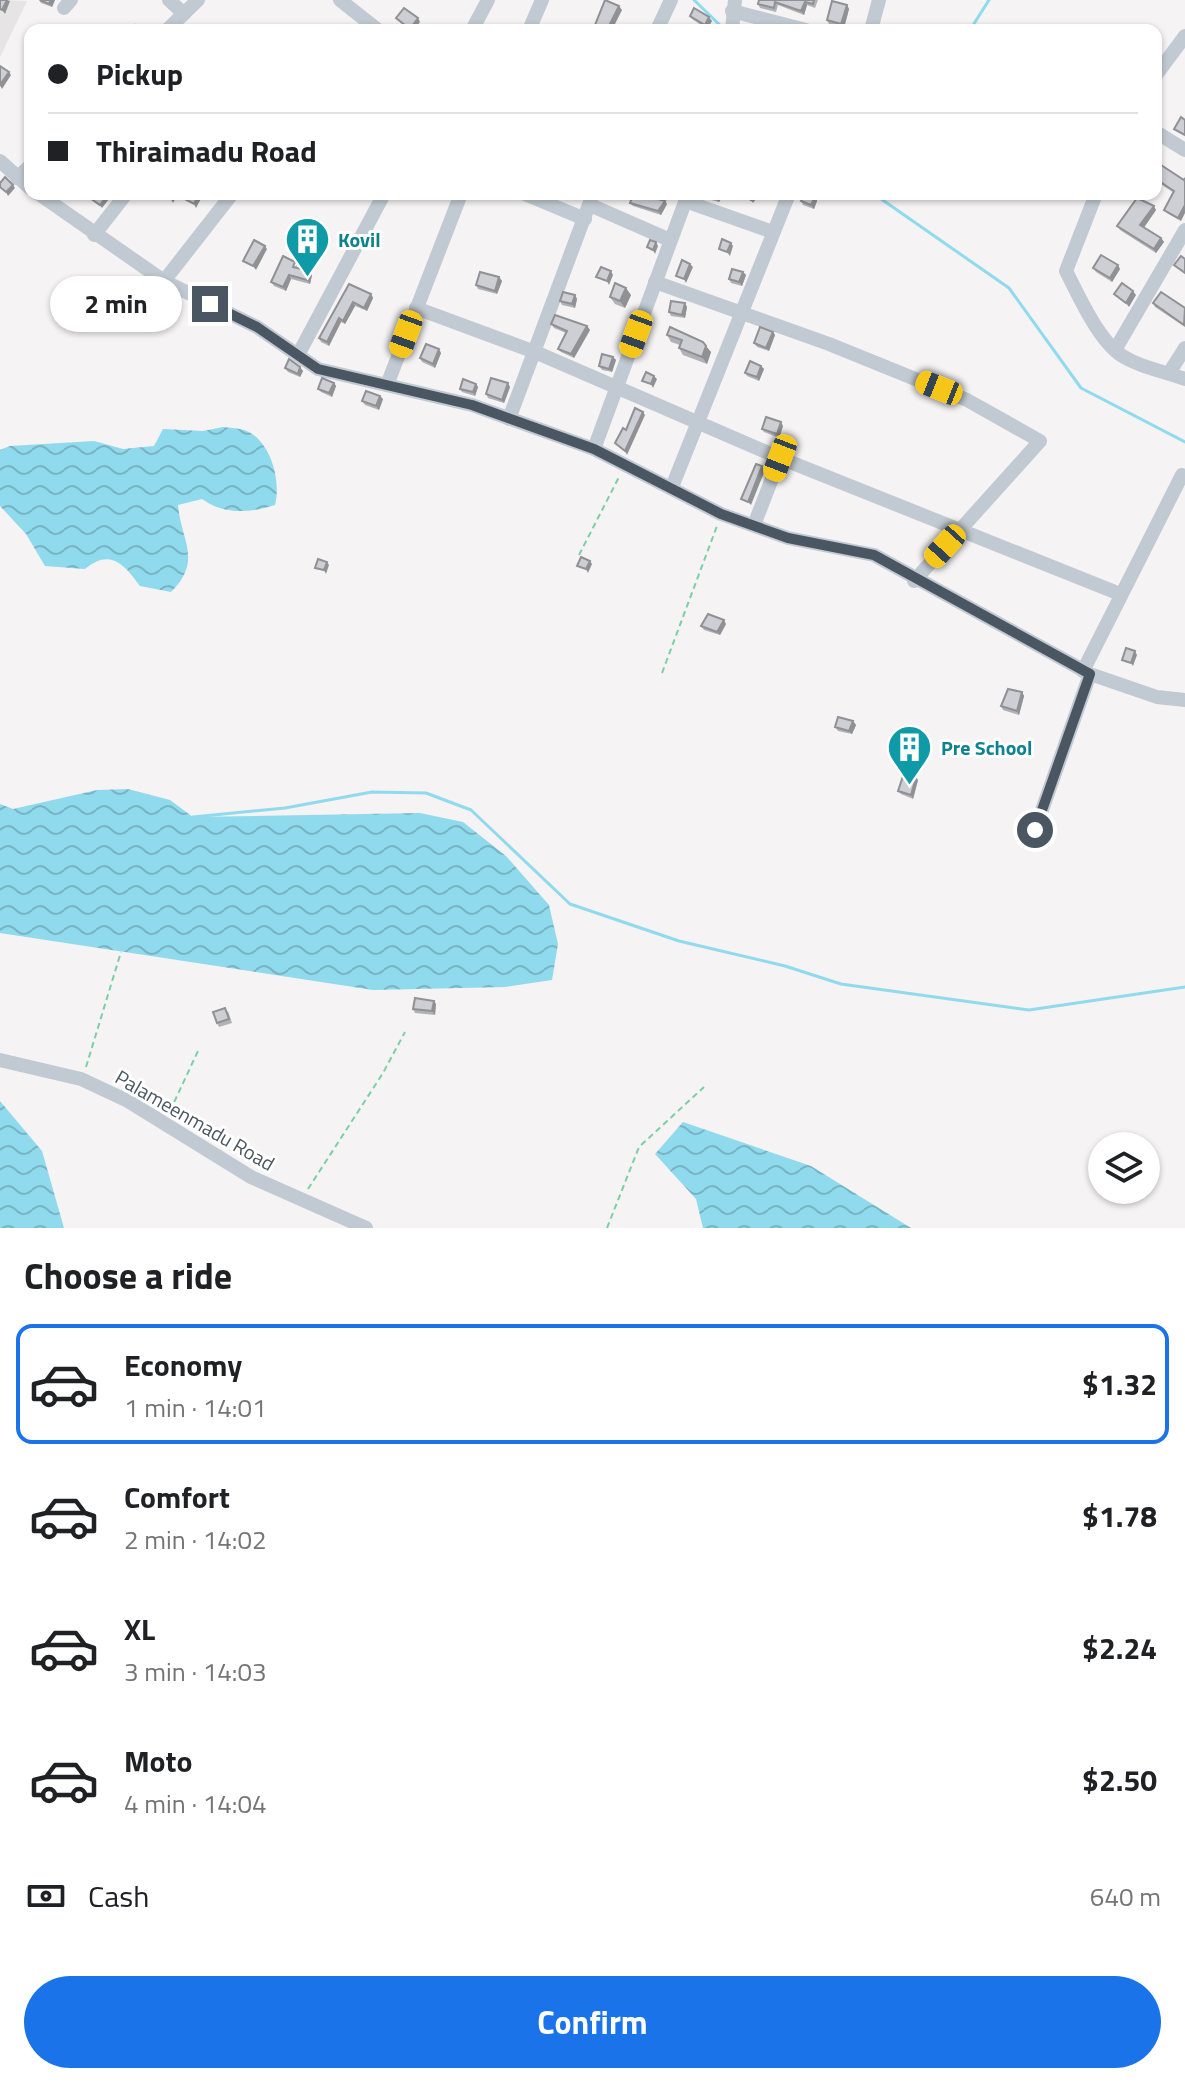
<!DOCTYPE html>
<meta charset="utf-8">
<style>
:root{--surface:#fff;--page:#f2f2f2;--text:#202124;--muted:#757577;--line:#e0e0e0;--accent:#1a73e8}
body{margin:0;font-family:"Titillium Web",sans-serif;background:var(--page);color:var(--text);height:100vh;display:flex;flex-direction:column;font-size:30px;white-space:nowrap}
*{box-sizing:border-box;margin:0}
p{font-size:26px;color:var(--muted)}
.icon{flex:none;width:44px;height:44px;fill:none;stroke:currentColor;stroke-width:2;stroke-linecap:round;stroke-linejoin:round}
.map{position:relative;height:1228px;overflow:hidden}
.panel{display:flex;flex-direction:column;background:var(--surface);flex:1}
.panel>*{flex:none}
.guide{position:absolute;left:24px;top:24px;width:1138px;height:176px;border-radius:16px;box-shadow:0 2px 6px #0004;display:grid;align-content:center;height:176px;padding:0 24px;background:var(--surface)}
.buttons{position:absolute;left:1088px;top:1132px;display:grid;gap:16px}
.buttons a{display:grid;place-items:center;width:72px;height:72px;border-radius:50%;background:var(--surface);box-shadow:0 2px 6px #0004;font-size:40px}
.end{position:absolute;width:36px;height:36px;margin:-18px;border:10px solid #4a5661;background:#fff;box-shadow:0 0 0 4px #fff}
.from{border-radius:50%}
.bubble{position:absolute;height:56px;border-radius:28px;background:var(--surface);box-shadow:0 2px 6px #0004;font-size:26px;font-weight:700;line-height:56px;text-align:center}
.car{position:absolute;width:24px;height:48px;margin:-24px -12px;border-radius:10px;box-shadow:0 0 6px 2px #0007;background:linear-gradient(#f5c518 24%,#345 0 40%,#f5c518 0 76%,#345 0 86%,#f5c518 0)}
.guide b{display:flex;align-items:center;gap:28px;height:76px;font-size:30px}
.guide b+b{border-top:2px solid var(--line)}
.guide i{width:20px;height:20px;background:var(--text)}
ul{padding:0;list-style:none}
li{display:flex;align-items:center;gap:24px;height:120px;margin:0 16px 12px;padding:0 8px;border:4px solid transparent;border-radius:16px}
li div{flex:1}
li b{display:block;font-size:30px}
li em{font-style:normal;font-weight:700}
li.selected{border-color:var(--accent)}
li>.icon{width:72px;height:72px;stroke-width:1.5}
h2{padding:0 24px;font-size:36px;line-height:96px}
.pay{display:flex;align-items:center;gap:20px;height:88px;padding:0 24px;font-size:30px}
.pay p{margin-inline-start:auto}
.action{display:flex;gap:16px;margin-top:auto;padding:16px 24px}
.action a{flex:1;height:92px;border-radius:48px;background:var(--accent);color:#fff;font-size:32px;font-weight:700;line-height:92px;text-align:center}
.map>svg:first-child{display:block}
.education{fill:#e6e4e5}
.water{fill:url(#water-waves)}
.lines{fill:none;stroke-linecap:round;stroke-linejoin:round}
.stream{stroke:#90daee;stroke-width:3}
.path{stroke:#7ad0a6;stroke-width:2;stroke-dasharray:6 4;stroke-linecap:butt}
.minor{stroke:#c1cad2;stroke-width:14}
.wall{fill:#b0b2b7}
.shaded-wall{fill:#909195}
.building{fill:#cdcfd5;stroke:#909195;stroke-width:2}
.route{stroke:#4a5661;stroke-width:10}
.labels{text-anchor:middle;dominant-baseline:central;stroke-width:6;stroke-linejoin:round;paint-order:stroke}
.culture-label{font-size:20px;font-weight:bold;fill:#0d838f;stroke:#fff;text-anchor:start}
.street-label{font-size:20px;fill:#4a5661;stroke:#fff}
</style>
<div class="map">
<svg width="1185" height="1228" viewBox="0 0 1185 1228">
<defs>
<pattern id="water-waves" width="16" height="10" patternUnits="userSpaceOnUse" patternTransform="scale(2)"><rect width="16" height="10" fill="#90daee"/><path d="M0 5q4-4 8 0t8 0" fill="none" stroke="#78b4c4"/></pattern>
</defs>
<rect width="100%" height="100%" fill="#f5f3f3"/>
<!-- education -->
<path class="education" d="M0,0l27,1 -27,56z"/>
<!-- water -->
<g class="water">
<path d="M223,427c8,1 19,1 26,5 23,13 32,50 26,73 -25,8 -51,10 -73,-6l-24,6c3,36 25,55 -7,87l-31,-6c-16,-22 -30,-38 -55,-17l-40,-3 -19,-32 -26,-28v-56l10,-4 84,-5 29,8 31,-3 9,-17 40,2z"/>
<path d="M128,789l42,11 23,17 227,-4 43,9 43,34 43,49 9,39 -6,36 -47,7 -132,3 -373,-57v-129l13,5 84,-19z"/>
<path d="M0,1101l42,50 22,77h-64z"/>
<path d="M683,1122l128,44 100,62h-208l-7,-29 -41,-45z"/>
</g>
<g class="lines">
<!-- stream -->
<g class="stream">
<path d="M694,0l31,30"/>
<path d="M970,30l19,-30"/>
<path d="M874,194l135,94 72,100 104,54"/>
<path d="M193,817l92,-9 87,-16 54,1 45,17 99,94 109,37 106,25 56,18 188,26 156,-23"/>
</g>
<!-- path -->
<g class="path">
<path d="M579,555l40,-78"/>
<path d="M662,673l55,-147"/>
<path d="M86,1067l35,-115"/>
<path d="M170,1111l28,-60"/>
<path d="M308,1189l75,-116 22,-41"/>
<path d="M607,1228l32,-81 65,-60"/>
</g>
<!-- minor -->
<g class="minor">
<path d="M169,0l15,14"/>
<path d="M340,0l38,30"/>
<path d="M64,8l7,-8"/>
<path d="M732,11l74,19"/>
<path d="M167,30l31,-30"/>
<path d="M472,30l16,-30"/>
<path d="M529,30l13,-30"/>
<path d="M657,30l14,-30"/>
<path d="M732,30l3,-30"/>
<path d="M871,30l8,-30"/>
<path d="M1156,75l29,-39"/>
<path d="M1156,132l29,18"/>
<path d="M0,161l30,27"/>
<path d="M17,178l13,-12"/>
<path d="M39,194l125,87 93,46 61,42 154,36 122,44 127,65 67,24 86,17 216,119 67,23 28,3"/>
<path d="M525,194l60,25"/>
<path d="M1096,194l-30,77c13,25 34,74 60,87 17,10 40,14 59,21"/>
<path d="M685,201l88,31"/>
<path d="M590,205l80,35"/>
<path d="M94,235l32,-41"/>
<path d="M164,281l68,-87"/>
<path d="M655,282l174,62 138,56 73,41 -126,140"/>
<path d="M416,308l119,44 245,106 340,136"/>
<path d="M1115,350l70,-120"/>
<path d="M298,355l86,-161"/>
<path d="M1169,373l16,-25"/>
<path d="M387,385l74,-191"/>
<path d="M509,419l84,-225"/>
<path d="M594,449l94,-255"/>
<path d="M672,487l117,-293"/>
<path d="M754,525l26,-67"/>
<path d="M1083,671l99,-196"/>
<path d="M1035,830l55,-156"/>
<path d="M0,1060l81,19 47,22 123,76 115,51"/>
</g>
</g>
<!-- wall -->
<g class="wall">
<path d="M39,0h16l-3,7 -11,-4z"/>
<path d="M759,0h59l-3,8 -8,-3 -3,10 -26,-10 -2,7 -16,-4 -2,-4z"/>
<path d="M847,5l2,4 -5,19 -15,-4 -2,-4z"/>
<path d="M690,16l22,5 -5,8 -15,-10z"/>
<path d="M1156,172l28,8 -3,41 -14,-8 -3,-3 10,-17 -18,-12z"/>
<path d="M706,195l16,2 -3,5 -11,-3z"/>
<path d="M815,197l2,4 -3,8 -11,-4 -2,-4z"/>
<path d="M630,203l37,1 -6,11 -28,-9z"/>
<path d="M1156,210l-12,17 17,11 3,4 -8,11 -36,-23 -3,-4z"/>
<path d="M297,265l-1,3 16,7 -2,9 -19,-5 -5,12 -12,-5 -3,-4z"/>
<path d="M1093,268l27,1 -8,13 -16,-10z"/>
<path d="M743,272l3,3 -4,11 -11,-3 -2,-4z"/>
<path d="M499,277l3,4 -5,13 -19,-5 -2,-4z"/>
<path d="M349,284l22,10 2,4 -6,13 -12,-5 -10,18 -4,-2 -12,24 -8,-4 -2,-4z"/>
<path d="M575,295l2,4 -2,9 -13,-3 -2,-4z"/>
<path d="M631,295l-6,13 -10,-4 -5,-7z"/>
<path d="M1153,303l32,5v19l-30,-20z"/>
<path d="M687,307l-2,11 -14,-2 -2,-4z"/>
<path d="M551,324l36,2 3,4 -16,28 -13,-6 -3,-3 8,-16 -12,-5z"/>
<path d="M670,327l41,25 -4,12 -24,-9 -4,-7 1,-3 -9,-3 -4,-7z"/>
<path d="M773,332l2,3 -6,16 -12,-4 -3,-4z"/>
<path d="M441,353l-6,15 -13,-6 -2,-4z"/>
<path d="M613,357l3,3 -4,12 -10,-2 -3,-4z"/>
<path d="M761,366l3,3 -5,12 -12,-5 -2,-3z"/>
<path d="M285,368l18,3 -3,6 -12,-5z"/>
<path d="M334,383l2,3 -4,11 -11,-5 -3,-3z"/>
<path d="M476,384l2,3 -3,9 -13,-4 -2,-3z"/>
<path d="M510,387l-6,16 -16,-5 -2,-4z"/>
<path d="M383,399l-4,11 -14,-5 -3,-4z"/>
<path d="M783,426l-4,12 -15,-6 -2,-3z"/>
<path d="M726,624l-6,11 -16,-5 -3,-4z"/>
<path d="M1022,692l2,4 -5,19 -16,-5 -2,-4z"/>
<path d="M853,721l3,4 -4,9 -14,-3 -3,-4z"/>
<path d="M918,780l-5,19 -12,-5 -3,-3z"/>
<path d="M436,1004l-1,11 -20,-2 -2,-4z"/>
<path d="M228,1011l4,12 -13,4 -2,-4z"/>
</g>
<!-- shaded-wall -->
<g class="shaded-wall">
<path d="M7,0l3,1 -5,13 -3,-4z"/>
<path d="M51,0h4l-3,7 -3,-3z"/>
<path d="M805,2l2,3 -3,10 -3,-4z"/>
<path d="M847,5l2,4 -5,19 -3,-4z"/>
<path d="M619,6l3,4 -10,20h-5z"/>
<path d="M709,17l3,4 -5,8 -2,-4z"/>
<path d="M418,18l2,4 -6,8h-3l-1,-1z"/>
<path d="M9,72l2,3 -9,14 -2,-4z"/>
<path d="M13,185l2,3 -7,8 -2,-4z"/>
<path d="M108,194h5l-11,14 -2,-3z"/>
<path d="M174,194h4l-5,9 -2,-4z"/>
<path d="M199,194l4,1 -7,13 -2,-4z"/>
<path d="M719,194l3,3 -3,5 -3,-3z"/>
<path d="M755,194l4,1 -6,8 -2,-3z"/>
<path d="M815,197l2,4 -3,8 -3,-4z"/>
<path d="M665,201l2,3 -6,11 -3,-4z"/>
<path d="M1185,205v8l-4,8 -3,-3z"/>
<path d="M1154,206l2,4 -13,19 -3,-4z"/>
<path d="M1161,238l3,4 -8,11 -2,-4z"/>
<path d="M656,242l2,4 -3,8 -2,-4z"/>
<path d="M731,243l2,3 -3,10 -3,-4z"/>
<path d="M265,246l2,3 -11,21 -3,-4z"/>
<path d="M690,264l3,3 -7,16 -2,-4z"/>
<path d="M1118,265l2,4 -8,13 -2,-4z"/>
<path d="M310,271l2,4 -2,9 -3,-4z"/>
<path d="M611,271l2,4 -4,10 -2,-4z"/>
<path d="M743,272l3,3 -4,11 -3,-4z"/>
<path d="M289,275l2,4 -5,12 -3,-4z"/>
<path d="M499,277l3,4 -5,13 -2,-3z"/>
<path d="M626,288l5,7 -6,13 -5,-7z"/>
<path d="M1133,291l3,4 -7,12 -3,-4z"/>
<path d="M371,294l2,4 -6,13 -3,-3z"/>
<path d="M575,295l2,4 -2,9 -3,-4z"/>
<path d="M353,302l2,4 -10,18 -2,-3z"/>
<path d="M685,303l2,4 -2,11 -3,-3z"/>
<path d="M339,318l2,4 -12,24 -2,-4z"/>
<path d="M587,326l3,4 -16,28 -3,-4z"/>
<path d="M773,332l2,3 -6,16 -3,-3z"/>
<path d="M706,346l5,6 -4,12 -5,-7z"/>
<path d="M439,349l2,4 -6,15 -2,-4z"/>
<path d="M613,357l3,3 -4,12 -3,-3z"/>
<path d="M761,366l3,3 -5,12 -2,-4z"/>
<path d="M300,367l3,4 -3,6 -2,-3z"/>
<path d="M654,376l3,3 -4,9 -2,-4z"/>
<path d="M334,383l2,3 -4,11 -3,-4z"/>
<path d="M508,383l2,4 -6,16 -2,-3z"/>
<path d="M476,384l2,3 -3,9 -2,-4z"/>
<path d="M380,396l3,3 -4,11 -3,-4z"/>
<path d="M643,412l2,3 -18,40 -2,-4z"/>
<path d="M781,422l2,4 -4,12 -2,-4z"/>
<path d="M762,466l3,4 -14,35 -3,-3z"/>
<path d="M590,561l2,3 -4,9 -2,-4z"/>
<path d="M327,562l2,3 -3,9 -2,-4z"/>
<path d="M724,620l2,4 -6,11 -3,-3z"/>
<path d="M1135,651l2,4 -4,11 -2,-3z"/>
<path d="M1022,692l2,4 -5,19 -2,-4z"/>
<path d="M853,721l3,4 -4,9 -3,-3z"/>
<path d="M916,777l2,3 -5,19 -2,-4z"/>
<path d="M434,1001l2,3 -1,11 -3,-4z"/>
</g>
<!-- building -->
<g class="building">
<path d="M0,0h7l-5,10 -2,-1z"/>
<path d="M40,0h11l-2,4z"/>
<path d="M605,0l14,6 -12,24h-14z"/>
<path d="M759,0h55l-1,4 -8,-2 -4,9 -26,-9 -1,6 -16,-4z"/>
<path d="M832,1l15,4 -6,19 -14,-4z"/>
<path d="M404,8l14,10 -8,11 -14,-11z"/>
<path d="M694,8l15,9 -4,8 -15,-9z"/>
<path d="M135,25l5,5h-8z"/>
<path d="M0,66l9,6 -9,13z"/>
<path d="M1181,117l4,3v15l-11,-6z"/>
<path d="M1161,165l23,15 1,-2v27l-7,13 -14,-8 10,-19 -18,-12v-7z"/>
<path d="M5,177l8,8 -7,7 -6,-5v-4z"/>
<path d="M88,194h20l-8,11 -13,-9z"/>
<path d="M164,194h10l-3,5z"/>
<path d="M182,194h17l-5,10 -13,-7z"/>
<path d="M633,194h7l25,7 -7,10 -28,-8z"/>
<path d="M706,194h13l-3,5 -10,-4z"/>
<path d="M742,194h13l-4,6z"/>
<path d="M804,194l11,3 -4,8 -10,-4z"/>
<path d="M1137,198l17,8 -14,19 21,13 -7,11 -37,-23z"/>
<path d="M722,239l9,4 -4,9 -8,-3z"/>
<path d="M254,240l11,6 -12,20 -10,-5z"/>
<path d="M650,240l6,2 -3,8 -6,-3z"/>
<path d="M1101,255l17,10 -8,13 -17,-10z"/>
<path d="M283,256l12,6 -2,5 17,4 -3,9 -18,-5 -6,12 -12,-5z"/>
<path d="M1181,256l4,3v14l-11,-8z"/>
<path d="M682,260l8,4 -6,15 -8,-3z"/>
<path d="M601,267l10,4 -4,10 -11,-4z"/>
<path d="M732,269l11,3 -4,10 -10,-3z"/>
<path d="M480,272l19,5 -4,14 -19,-6z"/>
<path d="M615,283l11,5 -6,13 -10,-4z"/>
<path d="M1122,283l11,8 -7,12 -12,-9z"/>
<path d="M349,284l22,10 -7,14 -11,-6 -10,19 -4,-3 -12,24 -8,-4z"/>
<path d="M563,292l12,3 -3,9 -12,-3z"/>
<path d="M1161,292l24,16 -1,17 -31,-22z"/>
<path d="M671,301l14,2 -3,12 -13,-3z"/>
<path d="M555,315l32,11 -16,28 -13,-5 9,-18 -16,-7z"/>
<path d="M670,327l33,15 3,4 -4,11 -23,-9 3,-8 -15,-5z"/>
<path d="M760,327l13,5 -7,16 -12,-5z"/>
<path d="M426,344l13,5 -6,15 -13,-6z"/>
<path d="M602,354l11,3 -4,12 -10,-3z"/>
<path d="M289,359l11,8 -2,7 -13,-6z"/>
<path d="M750,361l11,5 -4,11 -12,-4z"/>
<path d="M646,372l8,4 -3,8 -9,-3z"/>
<path d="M322,378l12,5 -5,10 -11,-4z"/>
<path d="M491,378l17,5 -6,17 -16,-6z"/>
<path d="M463,379l13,5 -3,8 -13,-3z"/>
<path d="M366,391l14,5 -4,10 -14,-5z"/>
<path d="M635,408l8,4 -18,39 -10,-8 8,-15 3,2z"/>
<path d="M766,417l15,5 -4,12 -15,-5z"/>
<path d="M756,464l6,2 -14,36 -7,-3z"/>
<path d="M581,557l9,4 -4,8 -9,-3z"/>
<path d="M318,559l9,3 -3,8 -9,-2z"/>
<path d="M708,614l16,6 -7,12 -16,-6z"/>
<path d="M1126,648l9,3 -4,12 -9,-3z"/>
<path d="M1008,689l14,3 -5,19 -16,-5z"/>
<path d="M838,717l15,4 -4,10 -14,-4z"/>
<path d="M904,773l12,4 -5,18 -13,-4z"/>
<path d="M415,998l19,3 -2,10 -19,-2z"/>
<path d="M225,1008l4,11 -12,4 -4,-11z"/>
</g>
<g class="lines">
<!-- route -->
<path class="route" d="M210,304l47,23 61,42 154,36 122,44 127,65 67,24 86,17 216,119 -55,156"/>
</g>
<!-- icons -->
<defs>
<symbol id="building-pin" viewBox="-11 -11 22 30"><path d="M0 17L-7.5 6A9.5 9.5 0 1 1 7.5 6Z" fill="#0f9aa8" stroke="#fff"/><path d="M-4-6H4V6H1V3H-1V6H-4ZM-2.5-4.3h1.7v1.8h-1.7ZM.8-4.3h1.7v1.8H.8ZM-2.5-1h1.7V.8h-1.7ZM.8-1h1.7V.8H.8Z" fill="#fff"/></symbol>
</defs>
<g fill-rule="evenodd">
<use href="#building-pin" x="282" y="214" width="51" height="69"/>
<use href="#building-pin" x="884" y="722" width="51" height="69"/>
</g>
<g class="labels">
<!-- culture labels -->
<g class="culture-label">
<text x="338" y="239">Kovil</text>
<text x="941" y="747">Pre School</text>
</g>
<!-- street labels -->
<g class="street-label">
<text transform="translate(195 1120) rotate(30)">Palameenmadu Road</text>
</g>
</g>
</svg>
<div class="buttons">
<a><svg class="icon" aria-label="layers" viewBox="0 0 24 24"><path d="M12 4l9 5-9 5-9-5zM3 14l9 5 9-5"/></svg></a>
</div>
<i class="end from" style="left:1035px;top:830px"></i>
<i class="end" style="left:210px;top:304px"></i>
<div class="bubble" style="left:50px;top:276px;width:132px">2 min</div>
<i class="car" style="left:406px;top:334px;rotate:200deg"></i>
<i class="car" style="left:636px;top:334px;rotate:200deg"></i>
<i class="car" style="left:939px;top:388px;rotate:292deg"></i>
<i class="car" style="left:780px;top:458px;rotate:201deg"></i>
<i class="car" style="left:945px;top:546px;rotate:222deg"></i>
<div class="guide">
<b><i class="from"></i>Pickup</b>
<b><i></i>Thiraimadu Road</b>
</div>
</div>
<section class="panel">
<h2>Choose a ride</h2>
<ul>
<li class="selected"><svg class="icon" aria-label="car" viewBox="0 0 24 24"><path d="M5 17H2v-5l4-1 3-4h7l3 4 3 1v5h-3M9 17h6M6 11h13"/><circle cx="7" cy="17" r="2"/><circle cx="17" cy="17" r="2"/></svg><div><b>Economy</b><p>1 min · 14:01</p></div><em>$1.32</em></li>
<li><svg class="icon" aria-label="car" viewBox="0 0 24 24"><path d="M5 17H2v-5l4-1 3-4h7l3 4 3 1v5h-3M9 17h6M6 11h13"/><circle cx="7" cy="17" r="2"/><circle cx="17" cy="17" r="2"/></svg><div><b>Comfort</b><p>2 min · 14:02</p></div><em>$1.78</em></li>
<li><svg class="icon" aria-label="car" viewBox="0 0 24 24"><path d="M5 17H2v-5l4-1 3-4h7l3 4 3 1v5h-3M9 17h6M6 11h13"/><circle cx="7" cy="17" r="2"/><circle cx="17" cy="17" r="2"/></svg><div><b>XL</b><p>3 min · 14:03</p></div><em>$2.24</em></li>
<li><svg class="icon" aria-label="car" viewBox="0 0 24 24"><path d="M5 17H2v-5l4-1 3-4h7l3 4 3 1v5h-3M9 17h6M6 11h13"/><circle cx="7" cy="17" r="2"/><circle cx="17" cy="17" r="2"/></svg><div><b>Moto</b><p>4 min · 14:04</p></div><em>$2.50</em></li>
</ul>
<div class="pay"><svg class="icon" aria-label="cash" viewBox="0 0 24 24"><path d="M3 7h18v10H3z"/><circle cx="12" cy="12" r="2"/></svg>Cash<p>640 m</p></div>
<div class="action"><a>Confirm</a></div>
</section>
